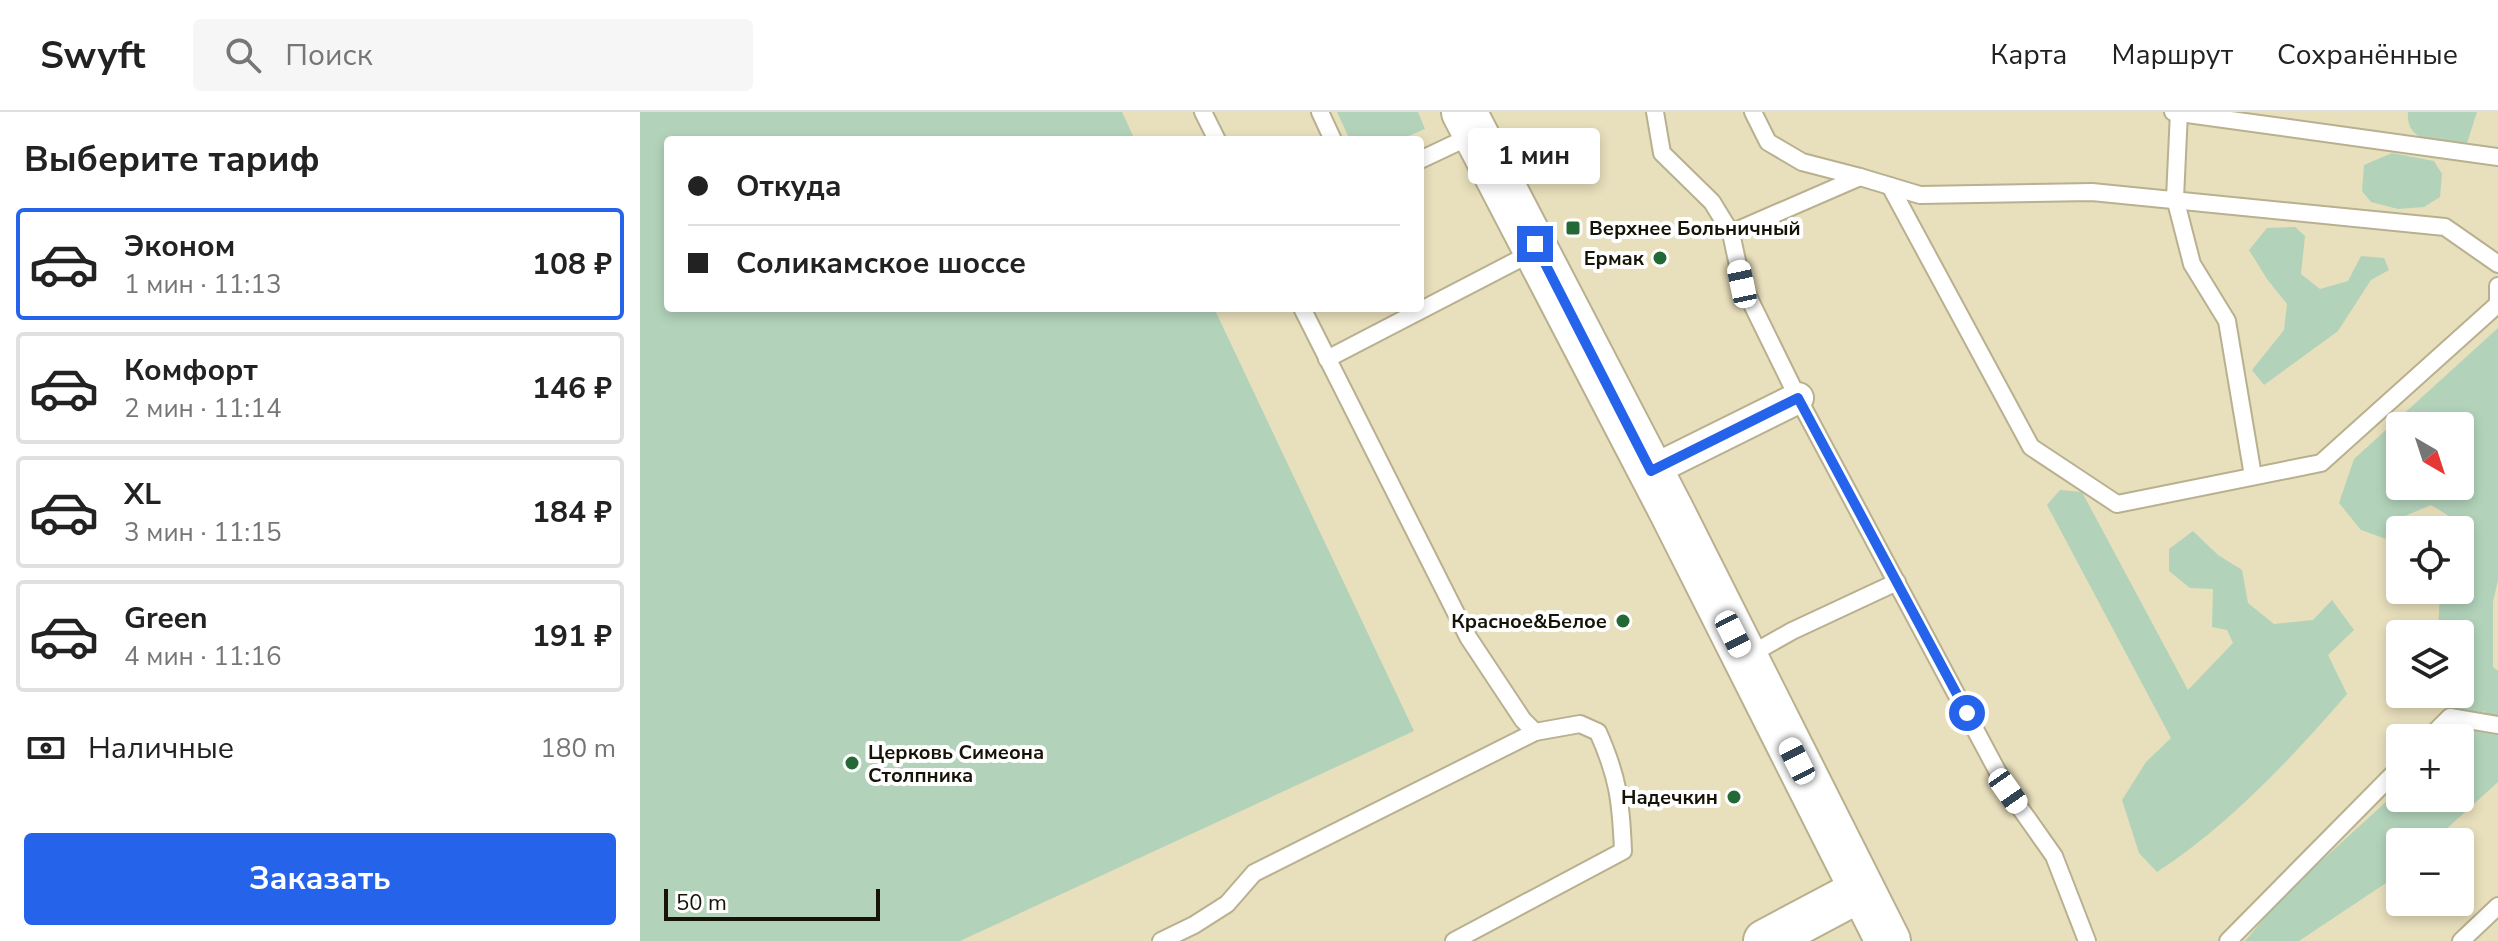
<!DOCTYPE html>
<html lang="ru">
<meta charset="utf-8">
<style>
:root{--surface:#fff;--page:#f6f6f6;--text:#222;--muted:#767676;--line:#e0e0e0;--accent:#2563eb}
body{margin:0;font-family:"Nunito Sans",sans-serif;background:var(--page);color:var(--text);height:100vh;display:flex;flex-direction:column;font-size:30px;white-space:nowrap}
*{box-sizing:border-box;margin:0}
p{font-size:26px;color:var(--muted)}
.icon{flex:none;width:44px;height:44px;fill:none;stroke:currentColor;stroke-width:2;stroke-linecap:round;stroke-linejoin:round}
.map{position:relative;flex:1;overflow:hidden}
.side{display:flex;flex-direction:column;background:var(--surface);width:640px}
.side>*{flex:none}
.hud{position:absolute;left:24px;top:24px;width:760px;height:176px;border-radius:8px;box-shadow:0 4px 12px #0003;display:grid;align-content:center;height:176px;padding:0 24px;background:var(--surface)}
.needle{width:52px;rotate:141deg}
.controls{position:absolute;left:1746px;top:300px;display:grid;gap:16px}
.controls a{display:grid;place-items:center;width:88px;height:88px;border-radius:8px;background:var(--surface);box-shadow:0 4px 12px #0003;font-size:40px}
.scale{position:absolute;left:24px;bottom:20px;width:216px;box-sizing:border-box;padding-left:8px;border:4px solid #161307;border-top:0;font-size:22px;line-height:28px;white-space:nowrap;color:#161307;-webkit-text-stroke:6px #fff;paint-order:stroke}
.end{position:absolute;width:36px;height:36px;margin:-18px;border:10px solid #2563eb;background:#fff;box-shadow:0 0 0 4px #fff}
.from{border-radius:50%}
.bubble{position:absolute;height:56px;border-radius:8px;background:var(--surface);box-shadow:0 4px 12px #0003;font-size:26px;font-weight:700;line-height:56px;text-align:center}
.car{position:absolute;width:24px;height:48px;margin:-24px -12px;border-radius:10px;box-shadow:0 0 6px 2px #0007;background:linear-gradient(#fff 24%,#345 0 40%,#fff 0 76%,#345 0 86%,#fff 0)}
.hud b{display:flex;align-items:center;gap:28px;height:76px;font-size:30px}
.hud b+b{border-top:2px solid var(--line)}
.hud i{width:20px;height:20px;background:var(--text)}
ul{padding:0;list-style:none}
li{display:flex;align-items:center;gap:24px;height:112px;margin:0 16px 12px;padding:0 8px;border:4px solid var(--line);border-radius:8px}
li div{flex:1}
li b{display:block;font-size:30px}
li em{font-style:normal;font-weight:700}
li.selected{border-color:var(--accent)}
li>.icon{width:72px;height:72px;stroke-width:1.5}
h2{padding:0 24px;font-size:36px;line-height:96px}
.pay{display:flex;align-items:center;gap:20px;height:88px;padding:0 24px;font-size:30px}
.pay p{margin-inline-start:auto}
.cta{display:flex;gap:16px;margin-top:auto;padding:16px 24px}
.cta a{flex:1;height:92px;border-radius:8px;background:var(--accent);color:#fff;font-size:32px;font-weight:700;line-height:92px;text-align:center}
header{display:flex;align-items:center;gap:48px;box-sizing:border-box;height:112px;padding:0 40px;background:var(--surface);border-bottom:2px solid var(--line)}
header strong{font-size:38px}
nav{display:flex;gap:44px;margin-inline-start:auto;font-size:28px}
.search{width:560px;height:72px;background:var(--page);display:flex;align-items:center;gap:20px;box-sizing:border-box;padding:0 28px;border-radius:8px;color:var(--muted);font-size:30px}
main{display:flex;flex:1;min-height:0}
.map>svg:first-child{display:block}
.green{fill:#b2d3ba;fill-rule:evenodd}
.lines{fill:none;stroke-linecap:round;stroke-linejoin:round}
.lane-casing{stroke:#b8b08e;stroke-width:20}
.street-casing{stroke:#b8b08e;stroke-width:34}
.secondary-casing{stroke:#b8b08e;stroke-width:46}
.highway-casing{stroke:#b8b08e;stroke-width:48}
.lane{stroke:#fff;stroke-width:16}
.street{stroke:#fff;stroke-width:30}
.secondary{stroke:#fff;stroke-width:42}
.highway{stroke:#fff;stroke-width:44}
.route{stroke:#2563eb;stroke-width:10}
.poi-dot{fill:#236935;stroke:#fff;stroke-width:3}
.labels{text-anchor:middle;dominant-baseline:central;stroke-width:8;stroke-linejoin:round;paint-order:stroke}
.poi-label{font-size:20px;font-weight:bold;fill:#161307;stroke:#fff;text-anchor:end}
</style>
<header>
<strong>Swyft</strong>
<div class="search"><svg class="icon" aria-label="search" viewBox="0 0 24 24"><circle cx="10" cy="10" r="6"/><path d="M15 15l6 6"/></svg>Поиск</div>
<nav><a>Карта</a><a>Маршрут</a><a>Сохранённые</a></nav>
</header>
<main>
<section class="side">
<h2>Выберите тариф</h2>
<ul>
<li class="selected"><svg class="icon" aria-label="car" viewBox="0 0 24 24"><path d="M5 17H2v-5l4-1 3-4h7l3 4 3 1v5h-3M9 17h6M6 11h13"/><circle cx="7" cy="17" r="2"/><circle cx="17" cy="17" r="2"/></svg><div><b>Эконом</b><p>1 мин · 11:13</p></div><em>108 ₽</em></li>
<li><svg class="icon" aria-label="car" viewBox="0 0 24 24"><path d="M5 17H2v-5l4-1 3-4h7l3 4 3 1v5h-3M9 17h6M6 11h13"/><circle cx="7" cy="17" r="2"/><circle cx="17" cy="17" r="2"/></svg><div><b>Комфорт</b><p>2 мин · 11:14</p></div><em>146 ₽</em></li>
<li><svg class="icon" aria-label="car" viewBox="0 0 24 24"><path d="M5 17H2v-5l4-1 3-4h7l3 4 3 1v5h-3M9 17h6M6 11h13"/><circle cx="7" cy="17" r="2"/><circle cx="17" cy="17" r="2"/></svg><div><b>XL</b><p>3 мин · 11:15</p></div><em>184 ₽</em></li>
<li><svg class="icon" aria-label="car" viewBox="0 0 24 24"><path d="M5 17H2v-5l4-1 3-4h7l3 4 3 1v5h-3M9 17h6M6 11h13"/><circle cx="7" cy="17" r="2"/><circle cx="17" cy="17" r="2"/></svg><div><b>Green</b><p>4 мин · 11:16</p></div><em>191 ₽</em></li>
</ul>
<div class="pay"><svg class="icon" aria-label="cash" viewBox="0 0 24 24"><path d="M3 7h18v10H3z"/><circle cx="12" cy="12" r="2"/></svg>Наличные<p>180 m</p></div>
<div class="cta"><a>Заказать</a></div>
</section>
<div class="map">
<svg width="1858" height="829" viewBox="0 0 1858 829">
<rect width="100%" height="100%" fill="#e8dfbc"/>
<!-- green -->
<g class="green">
<path d="M0,0h482l13,28h-467v168h546l200,423 -454,210h-320z"/>
<path d="M697,0h81l7,17 -26,11h-49z"/>
<path d="M1768,0h69l-10,31c-24,0 -62,2 -59,-31z"/>
<path d="M1752,41l42,8 8,13 -2,23 -16,10 -26,2 -27,-7 -9,-11 2,-26z"/>
<path d="M1655,115l10,9 -4,38 19,15 28,-8 13,-25 23,2 5,12 -18,10 -33,51 -74,54 -12,-15 32,-40 3,-26 -20,-25 -18,-29 18,-22z"/>
<path d="M1858,216v252l-5,22v65l5,4v111l-66,60h-32v29l-11,10 -90,60h-54l37,-44 118,-108v9h60v-60h-4l30,-27 -21,6 -21,-13 -2,-10h18v-60h-22l2,-44h20v-60h-15l4,-14 -18,-11 -26,11 -16,24 -28,-10 -22,-27 15,-44zM1760,314h60v60h-60z"/>
<path d="M1420,378l22,2 106,198 45,-47 -6,-13 -15,-3 1,-38 -23,-1 -21,-17v-22l24,-18 25,24 24,15 6,33 26,21 39,-4 19,-20 22,30 -26,25 19,39c-55,64 -119,132 -190,178l-18,-19 -17,-53 24,-38 25,-24 -124,-233z"/>
</g>
<g class="lines">
<defs>
<g id="lane">
<path d="M563,0l14,28"/>
<path d="M680,0l13,28"/>
<path d="M1015,0l7,41 50,49 19,31 11,51 56,114 210,393 46,65 33,85"/>
<path d="M1113,0l15,30 34,20 58,15"/>
<path d="M1533,0l325,45"/>
<path d="M1539,0l-4,86 17,66 35,57 26,155"/>
<path d="M780,48l53,-25"/>
<path d="M1091,121l129,-56 30,9"/>
<path d="M1858,152l-53,-37 -353,-35 -172,3 -30,-9 141,261 86,57 204,-41 177,-159v-18"/>
<path d="M662,196l166,329 55,83 12,12 45,-8 18,8c20,45 23,69 25,119l-169,90"/>
<path d="M687,247l208,-108"/>
<path d="M1106,545l46,-26 105,-49"/>
<path d="M1789,626l21,-21 48,8"/>
<path d="M521,829l33,-16 33,-21 27,-31 281,-141"/>
<path d="M1588,829l172,-174"/>
<path d="M1821,829l37,-35"/>
</g>
<path id="street" d="M1011,359l147,-73"/>
<path id="secondary" d="M1125,829l96,-51"/>
<path id="highway" d="M824,0l207,398 217,431"/>
</defs>
<!-- lane casing -->
<use href="#lane" class="lane-casing"/>
<!-- street casing -->
<use href="#street" class="street-casing"/>
<!-- secondary casing -->
<use href="#secondary" class="secondary-casing"/>
<!-- highway casing -->
<use href="#highway" class="highway-casing"/>
<!-- lane -->
<use href="#lane" class="lane"/>
<!-- street -->
<use href="#street" class="street"/>
<!-- secondary -->
<use href="#secondary" class="secondary"/>
<!-- highway -->
<use href="#highway" class="highway"/>
</g>
<g class="lines">
<!-- route -->
<path class="route" d="M895,132l116,227 147,-73 169,315"/>
</g>
<!-- markers -->
<g class="poi-dot">
<rect x="925" y="108" width="16" height="16" rx="4"/>
<circle cx="1020" cy="146" r="8"/>
<circle cx="983" cy="509" r="8"/>
<circle cx="212" cy="651" r="8"/>
<circle cx="1094" cy="685" r="8"/>
</g>
<g class="labels">
<!-- poi labels -->
<g class="poi-label">
<text x="949" y="116" text-anchor="start">Верхнее Больничный</text>
<text x="1004" y="146">Ермак</text>
<text x="967" y="509">Красное&amp;Белое</text>
<text x="228" y="640" text-anchor="start">Церковь Симеона<tspan x="228" dy="23">Столпника</tspan></text>
<text x="1078" y="685">Надечкин</text>
</g>
</g>
</svg>
<div class="controls">
<a><svg class="needle" viewBox="-14 -14 28 28"><path d="M0-13l5 13h-10z" fill="#e53935"/><path d="M0 13l5-13h-10z" fill="#767676"/></svg></a>
<a><svg class="icon" aria-label="locate" viewBox="0 0 24 24"><circle cx="12" cy="12" r="6"/><path d="M12 2v4M12 18v4M2 12h4M18 12h4"/></svg></a>
<a><svg class="icon" aria-label="layers" viewBox="0 0 24 24"><path d="M12 4l9 5-9 5-9-5zM3 14l9 5 9-5"/></svg></a>
<a>+</a>
<a>−</a>
</div>
<div class="scale">50 m</div>
<i class="end from" style="left:1327px;top:601px"></i>
<i class="end" style="left:895px;top:132px"></i>
<div class="bubble" style="left:828px;top:16px;width:132px">1 мин</div>
<i class="car" style="left:1102px;top:172px;rotate:348deg"></i>
<i class="car" style="left:1093px;top:522px;rotate:153deg"></i>
<i class="car" style="left:1157px;top:649px;rotate:333deg"></i>
<i class="car" style="left:1368px;top:679px;rotate:145deg"></i>
<div class="hud">
<b><i class="from"></i>Откуда</b>
<b><i></i>Соликамское шоссе</b>
</div>
</div>
</main>
